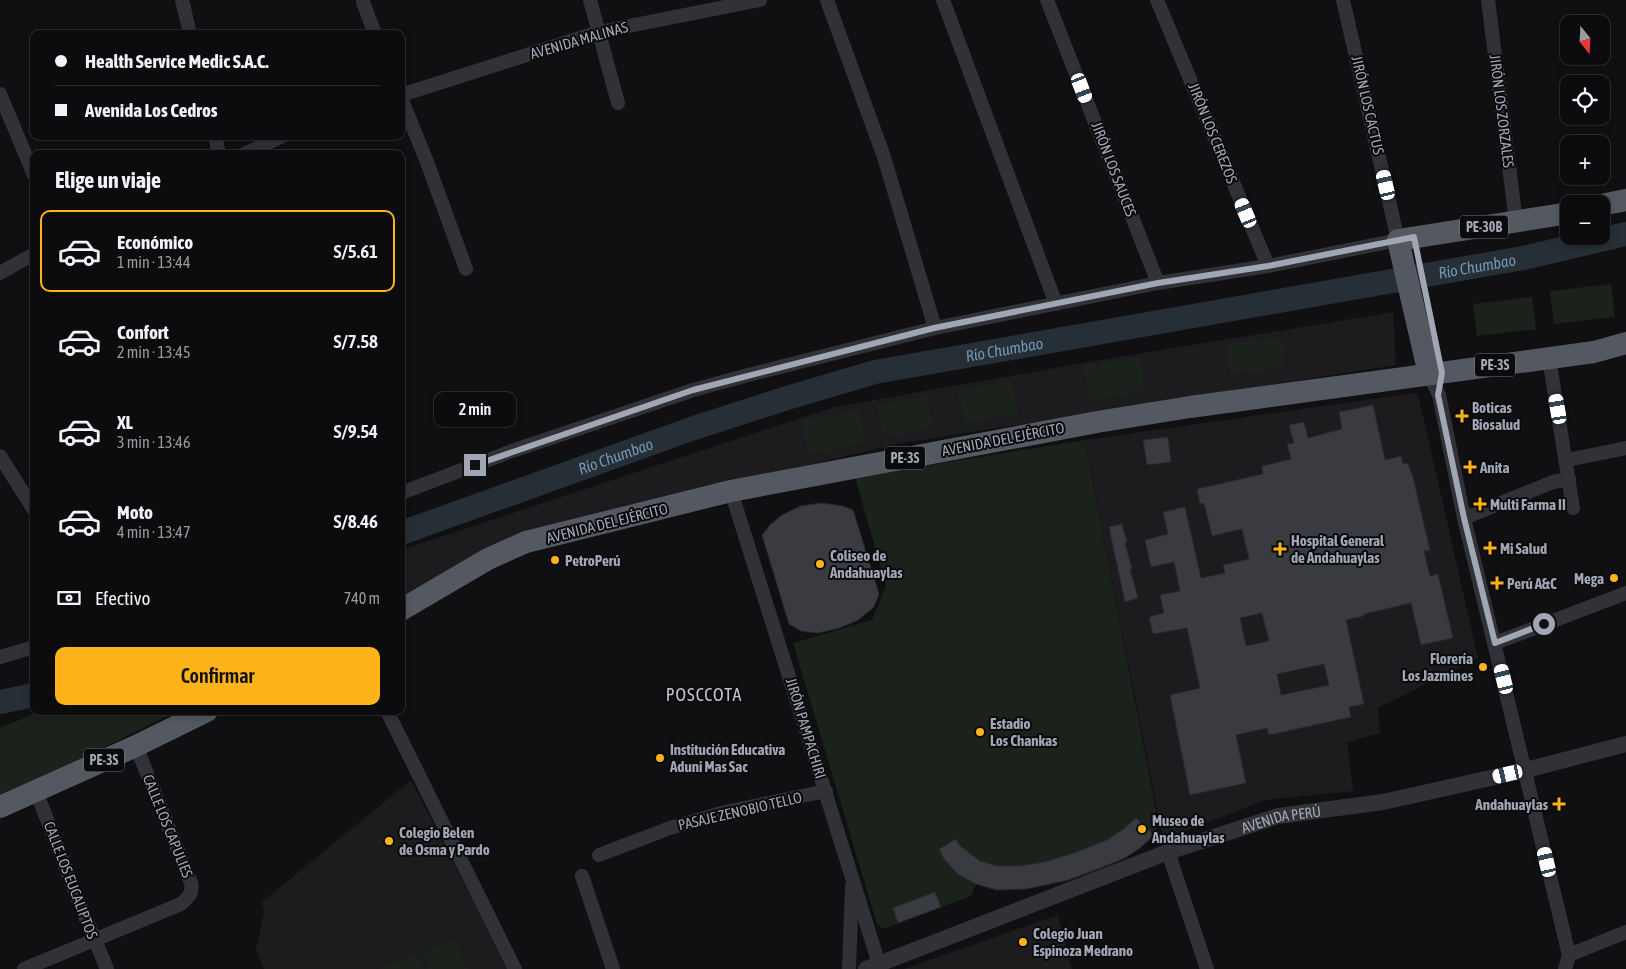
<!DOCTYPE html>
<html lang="es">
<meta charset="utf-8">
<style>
:root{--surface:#0c0c0e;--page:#1a1a1c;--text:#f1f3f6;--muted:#9a9b9e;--line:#2c2c2e;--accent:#ffb31b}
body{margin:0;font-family:"Asap Condensed",sans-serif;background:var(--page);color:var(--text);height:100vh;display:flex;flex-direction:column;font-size:19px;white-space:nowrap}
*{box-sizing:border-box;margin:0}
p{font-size:16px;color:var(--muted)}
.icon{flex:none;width:28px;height:28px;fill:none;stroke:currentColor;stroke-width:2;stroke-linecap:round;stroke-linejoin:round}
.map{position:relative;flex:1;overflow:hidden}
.side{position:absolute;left:30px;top:150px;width:375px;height:565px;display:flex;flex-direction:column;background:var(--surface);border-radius:10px;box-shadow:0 2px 8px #0003,0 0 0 1px var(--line)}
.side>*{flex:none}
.guide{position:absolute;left:30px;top:30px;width:375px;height:110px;border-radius:10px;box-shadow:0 2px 8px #0003,0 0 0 1px var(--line);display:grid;align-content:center;height:110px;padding:0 25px;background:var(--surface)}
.needle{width:32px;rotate:162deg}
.tools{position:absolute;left:1560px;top:15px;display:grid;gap:10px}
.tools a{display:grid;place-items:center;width:50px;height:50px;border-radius:10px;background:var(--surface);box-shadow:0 2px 8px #0003,0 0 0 1px var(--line);font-size:25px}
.end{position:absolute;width:22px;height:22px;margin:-11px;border:6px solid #a0a6b4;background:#111;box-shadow:0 0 0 2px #111}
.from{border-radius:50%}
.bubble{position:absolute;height:35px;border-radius:10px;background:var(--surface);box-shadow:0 2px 8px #0003,0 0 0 1px var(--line);font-size:16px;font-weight:600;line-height:35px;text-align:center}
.car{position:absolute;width:15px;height:30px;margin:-15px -8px;border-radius:6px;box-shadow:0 0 4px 1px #0007;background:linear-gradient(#fff 24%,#345 0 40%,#fff 0 76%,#345 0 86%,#fff 0)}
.guide b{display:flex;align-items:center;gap:18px;height:48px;font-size:19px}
.guide b+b{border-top:1px solid var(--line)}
.guide i{width:12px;height:12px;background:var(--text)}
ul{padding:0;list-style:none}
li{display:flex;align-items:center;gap:15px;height:82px;margin:0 10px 8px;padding:0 15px;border:2px solid transparent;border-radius:10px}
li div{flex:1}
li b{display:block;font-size:19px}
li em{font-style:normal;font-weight:600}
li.active{border-color:var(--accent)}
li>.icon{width:45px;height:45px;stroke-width:1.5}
h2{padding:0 25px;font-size:22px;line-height:60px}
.pay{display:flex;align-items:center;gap:12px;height:55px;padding:0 25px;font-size:19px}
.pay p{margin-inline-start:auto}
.button{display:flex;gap:10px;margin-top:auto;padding:10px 25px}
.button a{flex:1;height:58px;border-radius:10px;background:var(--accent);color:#111;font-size:20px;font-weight:600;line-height:58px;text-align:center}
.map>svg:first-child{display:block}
.built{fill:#1c1c1f}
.green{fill:#1a221b}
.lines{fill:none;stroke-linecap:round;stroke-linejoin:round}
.river{stroke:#262f36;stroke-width:24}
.building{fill:#3a3b40;stroke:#2a2a2e;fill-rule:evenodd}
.minor{stroke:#313237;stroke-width:14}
.tertiary{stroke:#313237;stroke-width:16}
.trunk{stroke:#545860;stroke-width:22}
.route{stroke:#a0a6b4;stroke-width:6}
.poi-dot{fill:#ffb31b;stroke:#0b0b0d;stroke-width:2}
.labels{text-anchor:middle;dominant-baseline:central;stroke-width:4;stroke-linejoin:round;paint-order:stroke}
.shield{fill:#0b0b0d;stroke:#737882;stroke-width:1}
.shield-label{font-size:14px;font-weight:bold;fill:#a0a6b4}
.street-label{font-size:15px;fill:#a0a6b4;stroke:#0b0b0d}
.poi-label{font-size:15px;font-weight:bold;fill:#a0a6b4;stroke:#0b0b0d;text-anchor:start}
.water-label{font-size:16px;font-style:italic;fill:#7295b4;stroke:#0b0b0d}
.quarter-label{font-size:18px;letter-spacing:1px;fill:#c1c5d0;stroke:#0b0b0d}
</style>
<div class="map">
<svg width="1626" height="969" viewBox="0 0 1626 969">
<rect width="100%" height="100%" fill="#101012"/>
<!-- built -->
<g class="built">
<path d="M1393,312l3,53 -499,79 -240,57 -155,40 -101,56v-47l433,-143 255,-45z"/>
<path d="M1414,393l5,5 59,260 -100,50 2,25 -33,9 6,49 -88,9 -102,40 -78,-400z"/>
<path d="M411,780l97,189h-244l-8,-20 8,-37 -2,-10z"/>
<path d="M1058,915l14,54h-168z"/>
</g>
<!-- green -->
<g class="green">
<path d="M1611,284l4,33 -61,7 -4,-33z"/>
<path d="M1532,297l4,32 -59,7 -4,-32z"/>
<path d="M1282,338l3,29 -54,7 -4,-30z"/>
<path d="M1141,357l4,35 -56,8 -5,-35z"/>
<path d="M1012,380l6,34 -53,10 -7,-33z"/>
<path d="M927,396l6,32 -50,10 -6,-33z"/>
<path d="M859,409l7,34 -57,11 -7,-33z"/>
<path d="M1085,440l73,381c-1,4 -2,10 -5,14 -24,34 -115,58 -155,55 -7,0 -15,-4 -22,-6l-5,12 -88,33 -6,-5 -84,-281 79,-23 14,-34 -31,-109z"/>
<path d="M41,711h137l-137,67 -41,24v-74z"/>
<path d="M455,939l12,30h-37l-7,-17z"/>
<path d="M418,953l6,16h-46z"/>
</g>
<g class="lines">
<!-- river -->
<g class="river">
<path id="s1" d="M401,533l290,-104 96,-31 88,-26 648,-114 103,-24"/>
<path d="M0,702l34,-7"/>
</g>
</g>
<!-- building -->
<g class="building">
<path d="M1373,405l12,55 16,-4 2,8 5,-1 3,10h1l18,77 -6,1 6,25 8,-2 15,64 -32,7 -10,-42 -47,11v2l-18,4 18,84 -15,3 2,10 -82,18 -2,-7 -31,7 10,48 -56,12 -20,-100 30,-7 -13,-60 -34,6 -4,-17 15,-4 -4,-18 20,-4 -6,-29 -23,5 -6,-27 23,-6 -5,-22 22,-5 16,71 24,-5 -2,-8 26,-6 -7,-30 -30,7 -8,-33 -4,1 -3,-15 66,-15 -1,-8 29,-7 -4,-15 7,-1 -5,-18 15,-3 4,16 34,-9 -3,-17zM1262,613l7,28 -23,5 -6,-28zM1324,664l5,21 -48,10 -4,-21z"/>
<path d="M1168,437l3,25 -24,3 -4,-25z"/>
<path d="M821,503l22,3 10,4 26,84 -5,13 -16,13 -19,8 -21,5 -17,-2 -12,-7 -27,-89 8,-10 12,-10 19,-9z"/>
<path d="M1122,524l5,18 -2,1 7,26h-2l8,29 -13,4 -16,-75z"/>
<path d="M1136,818l18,17 -14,13 -17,11 -55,21 -42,9 -29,1 -21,-6 -18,-10 -14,-15 -5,-10 17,-10 3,6 21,16 17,5h23l24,-4 30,-9 33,-13 18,-12z"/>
<path d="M935,892l6,15 -43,16 -5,-15z"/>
</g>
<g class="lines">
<!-- minor -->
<g class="minor">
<path d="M182,0l8,34"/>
<path d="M590,0l28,103"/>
<path d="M827,0l57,157 51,171"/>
<path d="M943,0l113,304"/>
<path d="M1047,0l111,283"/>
<path d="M1157,0l111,266"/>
<path d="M1488,0l28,222"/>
<path d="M363,2l12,32"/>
<path d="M0,94l34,81"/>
<path d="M401,95l198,-63 161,-32"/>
<path d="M401,98l26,64 39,107"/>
<path d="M215,136l4,18"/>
<path d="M244,154l39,-18"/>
<path d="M0,273l34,-19"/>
<path d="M1549,358l24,150"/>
<path d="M1429,374l10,21 25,123 105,437 -4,14"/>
<path d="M0,456l34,54"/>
<path d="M1567,460l59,-12"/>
<path d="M731,491l148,473"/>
<path d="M401,493l111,-42 181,-61 55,-15 187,-47 223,-45 110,-17 130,-26 -55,-240"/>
<path d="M1464,518l89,-36 16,-3"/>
<path d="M1495,643l131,-50"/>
<path d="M0,657l34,-10"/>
<path d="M387,711l128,258"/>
<path d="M36,791l43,111 28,67"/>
<path d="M1168,852l39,117"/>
<path d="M599,855l71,-27 55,-16 101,-21"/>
<path d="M582,876l31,93"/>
<path d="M1569,955l57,-23"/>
<path d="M24,969l157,-65c8,-7 12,-11 10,-21l-55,-137"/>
<path d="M849,969l3,-82"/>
</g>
<!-- tertiary -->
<path class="tertiary" id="s2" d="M866,969l302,-117 110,-36 105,-14 143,-32 100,-26"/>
<!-- trunk -->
<g class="trunk">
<path d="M1601,205l25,-5"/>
<path d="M1429,374l-31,-134 171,-27"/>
<path d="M401,610l87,-51 38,-17 205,-51 366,-69 93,-15 404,-55 32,-9"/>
<path d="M0,807l136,-61 71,-35"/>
</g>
</g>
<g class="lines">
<!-- route -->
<path class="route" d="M475,465l218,-75 241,-62 224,-45 110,-17 146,-29 28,136 -4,22 26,123 31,125 49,-19"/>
</g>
<!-- markers -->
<g class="poi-dot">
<path d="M1459.5 408.5h5v5h5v5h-5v5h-5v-5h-5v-5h5z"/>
<path d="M1467.5 459.5h5v5h5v5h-5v5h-5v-5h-5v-5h5z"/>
<path d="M1477.5 496.5h5v5h5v5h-5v5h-5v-5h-5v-5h5z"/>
<path d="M1487.5 540.5h5v5h5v5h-5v5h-5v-5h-5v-5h5z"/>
<path d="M1277.5 541.5h5v5h5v5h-5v5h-5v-5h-5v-5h5z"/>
<circle cx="555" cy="560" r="5"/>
<circle cx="820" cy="564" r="5"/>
<circle cx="1614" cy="578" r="5"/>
<path d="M1494.5 575.5h5v5h5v5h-5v5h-5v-5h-5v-5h5z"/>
<circle cx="1483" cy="667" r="5"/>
<circle cx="980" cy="732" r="5"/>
<circle cx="660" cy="758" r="5"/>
<path d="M1556.5 796.5h5v5h5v5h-5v5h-5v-5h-5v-5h5z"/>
<circle cx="1142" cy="829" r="5"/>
<circle cx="389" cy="841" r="5"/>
<circle cx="1023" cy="942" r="5"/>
</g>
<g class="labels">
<!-- shield labels -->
<g class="shield">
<rect x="1460" y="215.5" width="48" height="23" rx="4"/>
<rect x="1475" y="353.5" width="40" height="23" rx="4"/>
<rect x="885" y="446.5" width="40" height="23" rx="4"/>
<rect x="84" y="748.5" width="40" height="23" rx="4"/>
</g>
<g class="shield-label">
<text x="1484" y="227">PE-30B</text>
<text x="1495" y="365">PE-3S</text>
<text x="905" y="458">PE-3S</text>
<text x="104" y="760">PE-3S</text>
</g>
<!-- street labels -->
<g class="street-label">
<text transform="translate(579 40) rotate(-16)">AVENIDA MALINAS</text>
<text transform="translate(1368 105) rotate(77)">JIRÓN LOS CACTUS</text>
<text transform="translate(1502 111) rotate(83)">JIRÓN LOS ZORZALES</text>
<text transform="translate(1213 133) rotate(68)">JIRÓN LOS CEREZOS</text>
<text transform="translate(1114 169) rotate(69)">JIRÓN LOS SAUCES</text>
<text transform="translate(1003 439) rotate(-11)">AVENIDA DEL EJÉRCITO</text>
<text transform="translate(607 523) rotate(-14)">AVENIDA DEL EJÉRCITO</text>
<text transform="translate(806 728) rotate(73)">JIRÓN PAMPACHIRI</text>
<text transform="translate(740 811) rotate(-13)">PASAJE ZENOBIO TELLO</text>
<text stroke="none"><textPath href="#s2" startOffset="442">AVENIDA PERÚ</textPath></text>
<text transform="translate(168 826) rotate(68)">CALLE LOS CAPULIES</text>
<text transform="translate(71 880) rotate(69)">CALLE LOS EUCALIPTOS</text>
</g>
<!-- poi labels -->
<g class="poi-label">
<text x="1472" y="407">Boticas<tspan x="1472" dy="17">Biosalud</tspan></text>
<text x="1480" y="467">Anita</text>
<text x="1490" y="504">Multi Farma II</text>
<text x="1291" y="540">Hospital General<tspan x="1291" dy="17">de Andahuaylas</tspan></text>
<text x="1500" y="548">Mi Salud</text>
<text x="830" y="555">Coliseo de<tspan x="830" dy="17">Andahuaylas</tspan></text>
<text x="565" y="560">PetroPerú</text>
<text x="1604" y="578" text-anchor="end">Mega</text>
<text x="1507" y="583">Perú A&amp;C</text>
<text x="1473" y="658" text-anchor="end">Florería<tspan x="1473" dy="17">Los Jazmines</tspan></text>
<text x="990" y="723">Estadio<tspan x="990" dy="17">Los Chankas</tspan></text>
<text x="670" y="749">Institución Educativa<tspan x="670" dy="17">Aduni Mas Sac</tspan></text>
<text x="1548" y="804" text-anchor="end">Andahuaylas</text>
<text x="1152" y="820">Museo de<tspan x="1152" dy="17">Andahuaylas</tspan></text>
<text x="399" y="832">Colegio Belen<tspan x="399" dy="17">de Osma y Pardo</tspan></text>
<text x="1033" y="933">Colegio Juan<tspan x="1033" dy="17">Espinoza Medrano</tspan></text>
</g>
<!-- water labels -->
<g class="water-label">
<text stroke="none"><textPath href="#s1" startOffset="1112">Río Chumbao</textPath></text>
<text stroke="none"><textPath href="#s1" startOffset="632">Río Chumbao</textPath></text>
<text stroke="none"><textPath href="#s1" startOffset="228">Río Chumbao</textPath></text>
</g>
<!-- quarter labels -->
<g class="quarter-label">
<text x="704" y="694">POSCCOTA</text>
</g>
</g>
</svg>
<div class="tools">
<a><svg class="needle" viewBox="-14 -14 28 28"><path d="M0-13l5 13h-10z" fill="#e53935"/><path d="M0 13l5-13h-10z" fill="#9a9b9e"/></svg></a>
<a><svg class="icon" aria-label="locate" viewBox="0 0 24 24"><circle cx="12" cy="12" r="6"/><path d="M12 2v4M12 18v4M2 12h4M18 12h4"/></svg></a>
<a>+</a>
<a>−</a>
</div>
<i class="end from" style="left:1544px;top:624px"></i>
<i class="end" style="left:475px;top:465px"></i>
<div class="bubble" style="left:434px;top:392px;width:82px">2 min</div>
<i class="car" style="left:1082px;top:88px;rotate:159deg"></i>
<i class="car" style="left:1386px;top:185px;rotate:347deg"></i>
<i class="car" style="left:1246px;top:213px;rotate:337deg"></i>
<i class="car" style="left:1558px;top:409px;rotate:350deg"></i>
<i class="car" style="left:1504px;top:679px;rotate:346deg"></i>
<i class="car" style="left:1508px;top:774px;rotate:257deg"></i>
<i class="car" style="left:1547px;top:862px;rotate:347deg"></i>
<div class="guide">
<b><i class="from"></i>Health Service Medic S.A.C.</b>
<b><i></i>Avenida Los Cedros</b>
</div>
<section class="side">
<h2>Elige un viaje</h2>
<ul>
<li class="active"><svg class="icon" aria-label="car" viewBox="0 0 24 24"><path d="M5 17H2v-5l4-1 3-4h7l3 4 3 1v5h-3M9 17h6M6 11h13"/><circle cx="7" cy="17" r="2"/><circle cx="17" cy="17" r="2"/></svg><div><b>Económico</b><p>1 min · 13:44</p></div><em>S/5.61</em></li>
<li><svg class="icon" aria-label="car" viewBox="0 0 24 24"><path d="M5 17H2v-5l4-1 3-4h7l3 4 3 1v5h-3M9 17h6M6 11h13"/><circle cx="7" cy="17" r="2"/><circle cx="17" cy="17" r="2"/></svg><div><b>Confort</b><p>2 min · 13:45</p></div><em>S/7.58</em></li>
<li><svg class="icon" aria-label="car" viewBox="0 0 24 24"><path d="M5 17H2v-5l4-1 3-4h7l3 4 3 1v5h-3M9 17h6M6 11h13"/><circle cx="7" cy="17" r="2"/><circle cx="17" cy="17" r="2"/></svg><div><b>XL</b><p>3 min · 13:46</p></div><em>S/9.54</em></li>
<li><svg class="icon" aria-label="car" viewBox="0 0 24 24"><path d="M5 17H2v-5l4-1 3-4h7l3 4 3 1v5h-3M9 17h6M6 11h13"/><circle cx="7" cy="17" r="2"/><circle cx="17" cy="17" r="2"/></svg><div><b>Moto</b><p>4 min · 13:47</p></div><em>S/8.46</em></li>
</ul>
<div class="pay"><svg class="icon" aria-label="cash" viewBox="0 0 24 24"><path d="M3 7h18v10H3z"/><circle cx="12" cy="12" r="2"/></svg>Efectivo<p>740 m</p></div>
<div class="button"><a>Confirmar</a></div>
</section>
</div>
